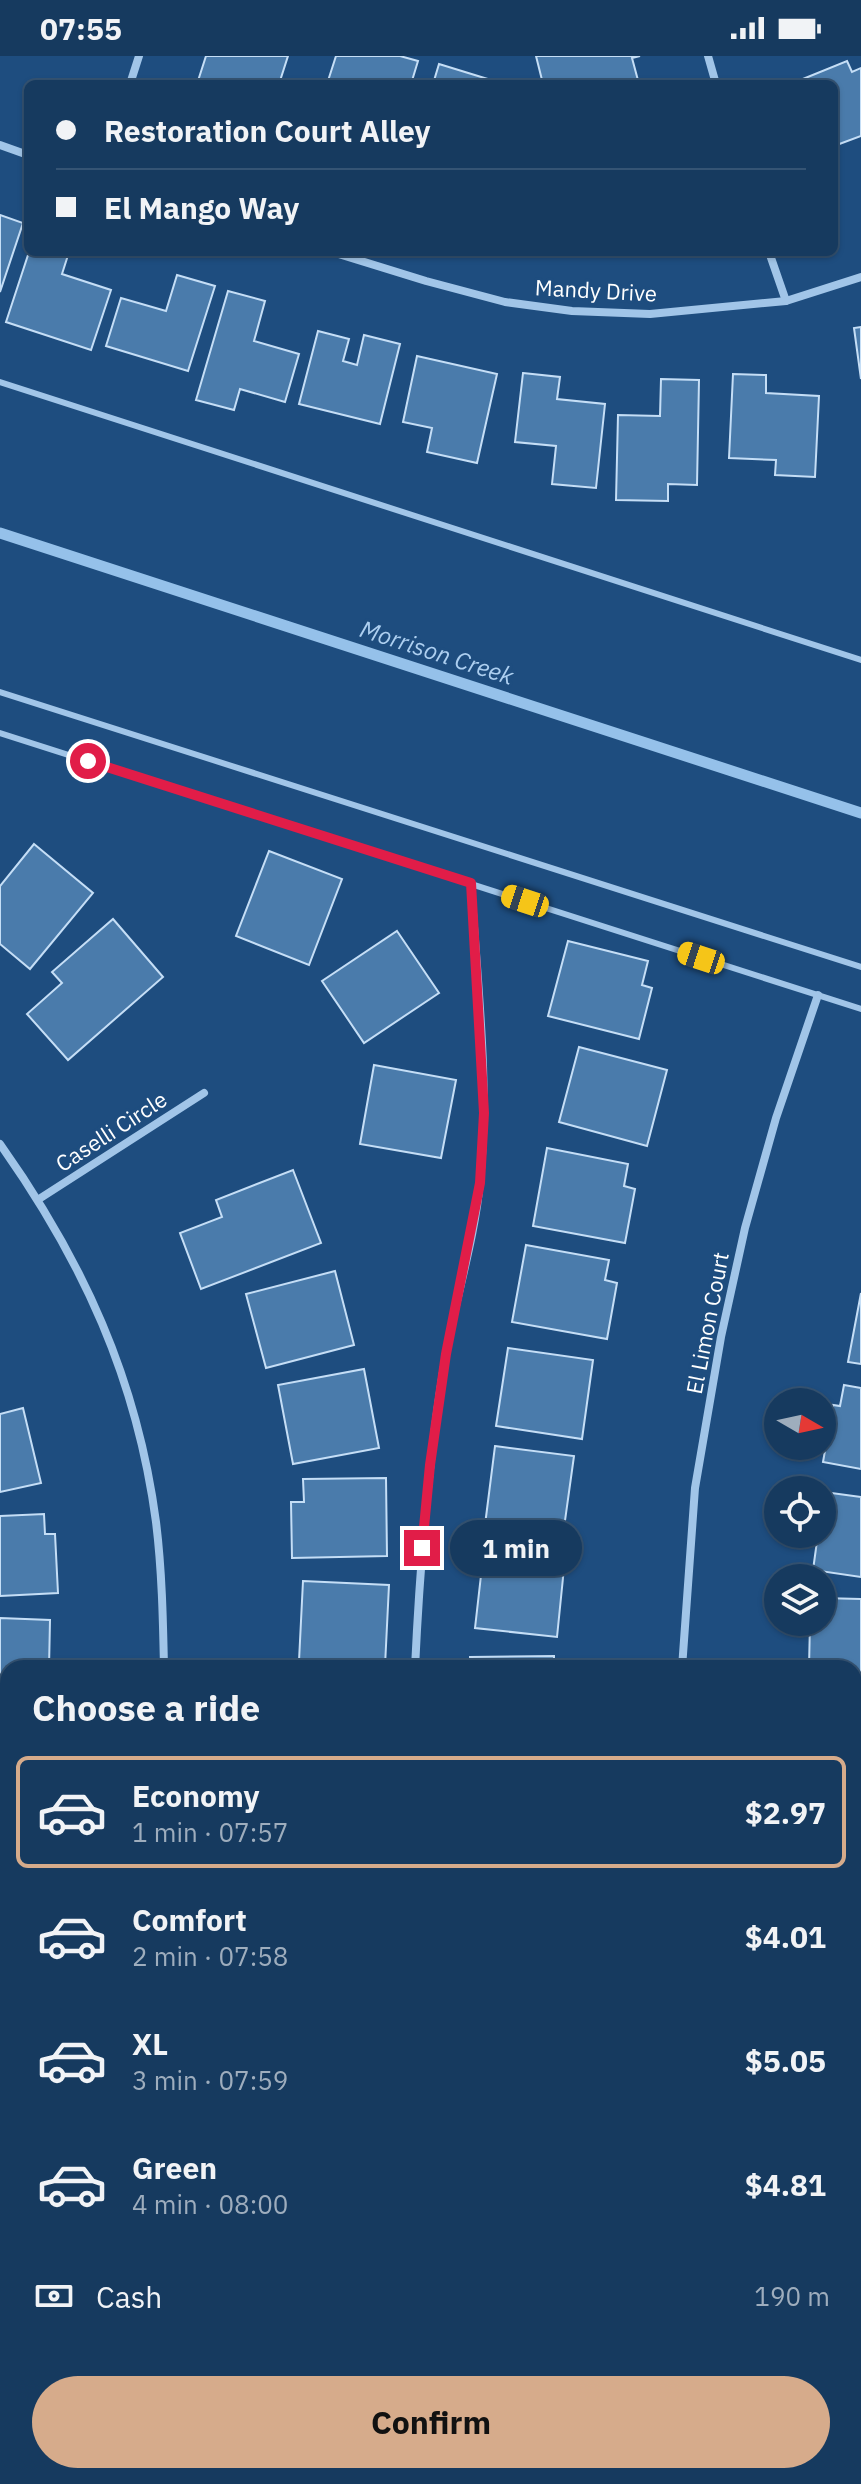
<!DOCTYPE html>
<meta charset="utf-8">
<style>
:root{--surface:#163a5f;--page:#1f4165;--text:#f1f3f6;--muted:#9eadbd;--line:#355474;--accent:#d6ab8b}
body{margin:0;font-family:"IBM Plex Sans",sans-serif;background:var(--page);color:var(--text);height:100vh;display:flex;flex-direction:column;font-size:30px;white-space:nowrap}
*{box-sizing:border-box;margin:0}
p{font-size:26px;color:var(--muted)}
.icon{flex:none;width:44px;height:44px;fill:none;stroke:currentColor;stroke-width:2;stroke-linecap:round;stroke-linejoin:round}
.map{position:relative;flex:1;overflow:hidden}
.details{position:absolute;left:0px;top:1604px;width:862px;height:824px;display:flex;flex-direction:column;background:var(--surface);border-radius:24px 24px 0 0;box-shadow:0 2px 6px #0004,0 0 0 2px var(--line)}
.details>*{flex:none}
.hud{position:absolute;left:24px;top:24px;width:814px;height:176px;border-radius:12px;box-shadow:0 2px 6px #0004,0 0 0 2px var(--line);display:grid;align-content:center;height:176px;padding:0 32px;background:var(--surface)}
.needle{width:52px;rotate:99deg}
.buttons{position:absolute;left:764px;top:1332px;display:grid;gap:16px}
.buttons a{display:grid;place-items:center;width:72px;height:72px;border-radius:50%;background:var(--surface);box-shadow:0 2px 6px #0004,0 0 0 2px var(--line);font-size:40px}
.end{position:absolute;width:36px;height:36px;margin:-18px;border:10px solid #e11d48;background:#fff;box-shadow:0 0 0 4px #fff}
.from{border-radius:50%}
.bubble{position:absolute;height:56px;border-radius:28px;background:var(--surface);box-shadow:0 2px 6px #0004,0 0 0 2px var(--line);font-size:26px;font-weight:700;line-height:56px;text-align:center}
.car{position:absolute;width:24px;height:48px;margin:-24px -12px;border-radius:10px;box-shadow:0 0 6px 2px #0007;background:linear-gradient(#f5c518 24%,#345 0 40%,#f5c518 0 76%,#345 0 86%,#f5c518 0)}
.hud b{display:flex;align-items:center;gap:28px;height:76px;font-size:30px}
.hud b+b{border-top:2px solid var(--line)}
.hud i{width:20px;height:20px;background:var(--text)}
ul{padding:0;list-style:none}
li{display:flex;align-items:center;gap:24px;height:112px;margin:0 16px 12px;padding:0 16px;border:4px solid transparent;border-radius:12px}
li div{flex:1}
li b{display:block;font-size:30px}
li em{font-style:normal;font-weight:700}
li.selected{border-color:var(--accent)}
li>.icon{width:72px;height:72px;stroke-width:1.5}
h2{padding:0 32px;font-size:36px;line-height:96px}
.pay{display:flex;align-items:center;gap:20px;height:88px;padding:0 32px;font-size:30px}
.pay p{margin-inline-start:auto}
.cta{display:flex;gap:16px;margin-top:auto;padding:16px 32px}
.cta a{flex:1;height:92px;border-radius:48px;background:var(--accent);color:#111;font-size:32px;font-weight:700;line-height:92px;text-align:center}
.status{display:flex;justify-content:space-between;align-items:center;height:56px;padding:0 40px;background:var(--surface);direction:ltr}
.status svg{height:22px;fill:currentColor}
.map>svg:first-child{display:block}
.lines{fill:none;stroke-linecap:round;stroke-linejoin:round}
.stream{stroke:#95c1ea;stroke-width:11}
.building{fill:#4a7bab;stroke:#c5def6;stroke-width:2}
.service{stroke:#a1c5e8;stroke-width:6}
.minor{stroke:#a1c5e8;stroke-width:8}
.route{stroke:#e11d48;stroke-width:10}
.labels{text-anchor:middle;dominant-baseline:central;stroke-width:6;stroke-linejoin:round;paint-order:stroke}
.street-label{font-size:22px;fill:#fff;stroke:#1e4d7f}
.water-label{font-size:24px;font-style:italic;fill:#adcff0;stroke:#1e4d7f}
</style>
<div class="status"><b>07:55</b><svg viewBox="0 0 49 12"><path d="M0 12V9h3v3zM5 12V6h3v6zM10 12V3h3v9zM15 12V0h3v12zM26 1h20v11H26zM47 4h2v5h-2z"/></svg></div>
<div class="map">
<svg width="861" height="2428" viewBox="0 0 861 2428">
<rect width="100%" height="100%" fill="#1e4d7f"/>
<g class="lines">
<!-- stream -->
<path class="stream" d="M0,477l861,280"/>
</g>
<!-- building -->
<g class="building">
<path d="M206,0h82l-9,28h-82z"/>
<path d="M336,0h64l18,5 -7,23h-84z"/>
<path d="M536,0h104l-8,2 7,26h-96z"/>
<path d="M847,5l5,11 9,-4v68l-27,10v-62l-41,-1z"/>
<path d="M439,8l65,20h-71z"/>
<path d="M0,159l23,8 -23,69z"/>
<path d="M29,196h40l-7,22 49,16 -20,60 -85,-28z"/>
<path d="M177,219l38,11 -27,85 -82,-25 15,-48 45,13z"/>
<path d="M228,235l37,10 -11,40 45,13 -14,48 -45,-13 -6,21 -38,-10z"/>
<path d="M861,271v52l-7,-51z"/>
<path d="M318,275l31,8 -6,22 14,4 7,-30 36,9 -20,80 -81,-20z"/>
<path d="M417,300l80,18 -20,89 -50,-11 5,-24 -29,-6z"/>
<path d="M523,317l37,4 -3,22 48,5 -9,84 -44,-4 4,-38 -41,-4z"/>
<path d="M733,318l33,1v18l53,3 -4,81 -40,-2 1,-15 -47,-2z"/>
<path d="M661,323l38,1 -2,105 -29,-1v17l-52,-1 2,-85 42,1z"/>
<path d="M34,788l59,49 -63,76 -30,-25v-58z"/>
<path d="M269,795l73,28 -33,86 -73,-29z"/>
<path d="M113,863l50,58 -95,83 -41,-46 35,-31 -10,-11z"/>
<path d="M397,875l42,62 -75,50 -42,-62z"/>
<path d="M568,885l80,20 -6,24 10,3 -13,51 -91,-23z"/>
<path d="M579,991l88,23 -20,76 -88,-24z"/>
<path d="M374,1009l82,15 -15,78 -81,-14z"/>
<path d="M547,1092l81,16 -4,22 11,3 -10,54 -92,-17z"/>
<path d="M293,1114l28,73 -120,46 -21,-56 42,-16 -6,-17z"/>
<path d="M526,1189l83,15 -4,20 12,3 -10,56 -95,-17z"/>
<path d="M335,1215l19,74 -88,23 -20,-74z"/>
<path d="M861,1237v71l-13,-2z"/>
<path d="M508,1292l85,12 -11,79 -86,-13z"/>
<path d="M364,1313l15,79 -86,16 -15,-79z"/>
<path d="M844,1329l17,3v81l-38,-7 10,-57 7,1z"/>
<path d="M23,1352l18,75 -41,9v-78z"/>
<path d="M495,1390l79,10 -11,79 -78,-10z"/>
<path d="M386,1422l1,78 -95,2 -1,-56h13l-1,-23z"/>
<path d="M824,1436l37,5v80l-48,-7 5,-36h4z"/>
<path d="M44,1458l1,20h10l3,59 -58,3v-80z"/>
<path d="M484,1493l81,9 -8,79 -82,-9z"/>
<path d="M303,1525l86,4 -4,81 -86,-5z"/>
<path d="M822,1542l39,1v81h-7v-12h-45l1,-46h12z"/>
<path d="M0,1562l50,2 -1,48h-41v30h-8z"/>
<path d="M554,1600v12h-84v-11z"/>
<rect x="854" y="1650" width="7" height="79"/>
<rect x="0" y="1661" width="8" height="81"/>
<rect x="854" y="1751" width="7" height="80"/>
<path d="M0,1759l8,1v80h-8z"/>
<path d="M8,2170v82l-8,1v-82z"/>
<path d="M0,2340l8,61v18l-8,1z"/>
<path d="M30,2420h76v4l-38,4h-37z"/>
</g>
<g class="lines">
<!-- service -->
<g class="service">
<path d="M0,326l861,278"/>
<path d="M0,636l861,275"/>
<path d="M0,677l861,276"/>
<path d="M0,2108l8,-1"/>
<path d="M0,2312l8,-1"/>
</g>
<!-- minor -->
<g class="minor">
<path d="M708,0l8,28"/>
<path d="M130,28l9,-28"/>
<path d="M0,89l28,10"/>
<path d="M332,196l94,29 79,21 67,9 78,3 136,-13 75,-24"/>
<path d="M769,196l17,49"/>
<path d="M0,1088c83,117 137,235 156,378 6,48 7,98 8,146"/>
<path d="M39,1143l165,-106"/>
<path d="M415,1612c5,-105 13,-210 31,-314 10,-58 29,-115 34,-173 10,-99 -3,-199 -9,-298"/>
<path d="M682,1612l13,-180 26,-151 24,-109 31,-110 42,-123"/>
<path d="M854,1944l7,-1"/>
<path d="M0,2055l8,-1"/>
</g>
</g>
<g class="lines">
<!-- route -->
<path class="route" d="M88,705l383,122 13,230 -4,70 -34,171 -16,111 -8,83"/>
</g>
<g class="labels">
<!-- street labels -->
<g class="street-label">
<text transform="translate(596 234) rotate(3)">Mandy Drive</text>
<text transform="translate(111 1075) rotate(-33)">Caselli Circle</text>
<text transform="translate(707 1267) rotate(-79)">El Limon Court</text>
</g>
<!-- water labels -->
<g class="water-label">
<text transform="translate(437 596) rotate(18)">Morrison Creek</text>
</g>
</g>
</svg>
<div class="buttons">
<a><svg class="needle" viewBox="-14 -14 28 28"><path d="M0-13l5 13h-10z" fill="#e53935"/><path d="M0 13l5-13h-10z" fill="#9eadbd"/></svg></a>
<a><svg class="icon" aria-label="locate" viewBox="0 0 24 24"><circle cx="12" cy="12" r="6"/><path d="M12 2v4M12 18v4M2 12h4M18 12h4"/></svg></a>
<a><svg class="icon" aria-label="layers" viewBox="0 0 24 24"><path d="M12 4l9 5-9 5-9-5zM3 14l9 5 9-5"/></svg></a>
</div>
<i class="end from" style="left:88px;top:705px"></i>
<i class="end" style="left:422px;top:1492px"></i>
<div class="bubble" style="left:450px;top:1464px;width:132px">1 min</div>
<i class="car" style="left:525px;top:845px;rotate:288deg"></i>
<i class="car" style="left:701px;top:902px;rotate:288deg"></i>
<div class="hud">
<b><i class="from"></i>Restoration Court Alley</b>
<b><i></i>El Mango Way</b>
</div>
<section class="details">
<h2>Choose a ride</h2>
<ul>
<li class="selected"><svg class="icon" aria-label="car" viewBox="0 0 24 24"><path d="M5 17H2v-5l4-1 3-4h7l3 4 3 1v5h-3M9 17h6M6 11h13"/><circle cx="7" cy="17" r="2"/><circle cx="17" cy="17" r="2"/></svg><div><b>Economy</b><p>1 min · 07:57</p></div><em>$2.97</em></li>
<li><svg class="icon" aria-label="car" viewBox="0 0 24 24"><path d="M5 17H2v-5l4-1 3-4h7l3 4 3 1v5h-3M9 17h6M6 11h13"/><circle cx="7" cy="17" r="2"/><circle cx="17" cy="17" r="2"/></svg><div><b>Comfort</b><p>2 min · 07:58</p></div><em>$4.01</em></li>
<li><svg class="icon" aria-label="car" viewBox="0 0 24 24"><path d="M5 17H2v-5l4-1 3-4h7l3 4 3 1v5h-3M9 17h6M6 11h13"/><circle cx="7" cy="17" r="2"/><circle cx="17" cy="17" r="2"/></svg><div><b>XL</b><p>3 min · 07:59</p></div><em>$5.05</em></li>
<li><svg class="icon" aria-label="car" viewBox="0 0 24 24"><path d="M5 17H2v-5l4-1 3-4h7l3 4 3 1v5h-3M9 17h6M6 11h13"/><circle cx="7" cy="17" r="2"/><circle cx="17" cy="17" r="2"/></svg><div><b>Green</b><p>4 min · 08:00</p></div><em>$4.81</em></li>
</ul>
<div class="pay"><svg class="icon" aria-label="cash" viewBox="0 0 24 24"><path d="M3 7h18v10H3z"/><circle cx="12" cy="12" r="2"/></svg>Cash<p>190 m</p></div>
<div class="cta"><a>Confirm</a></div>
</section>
</div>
